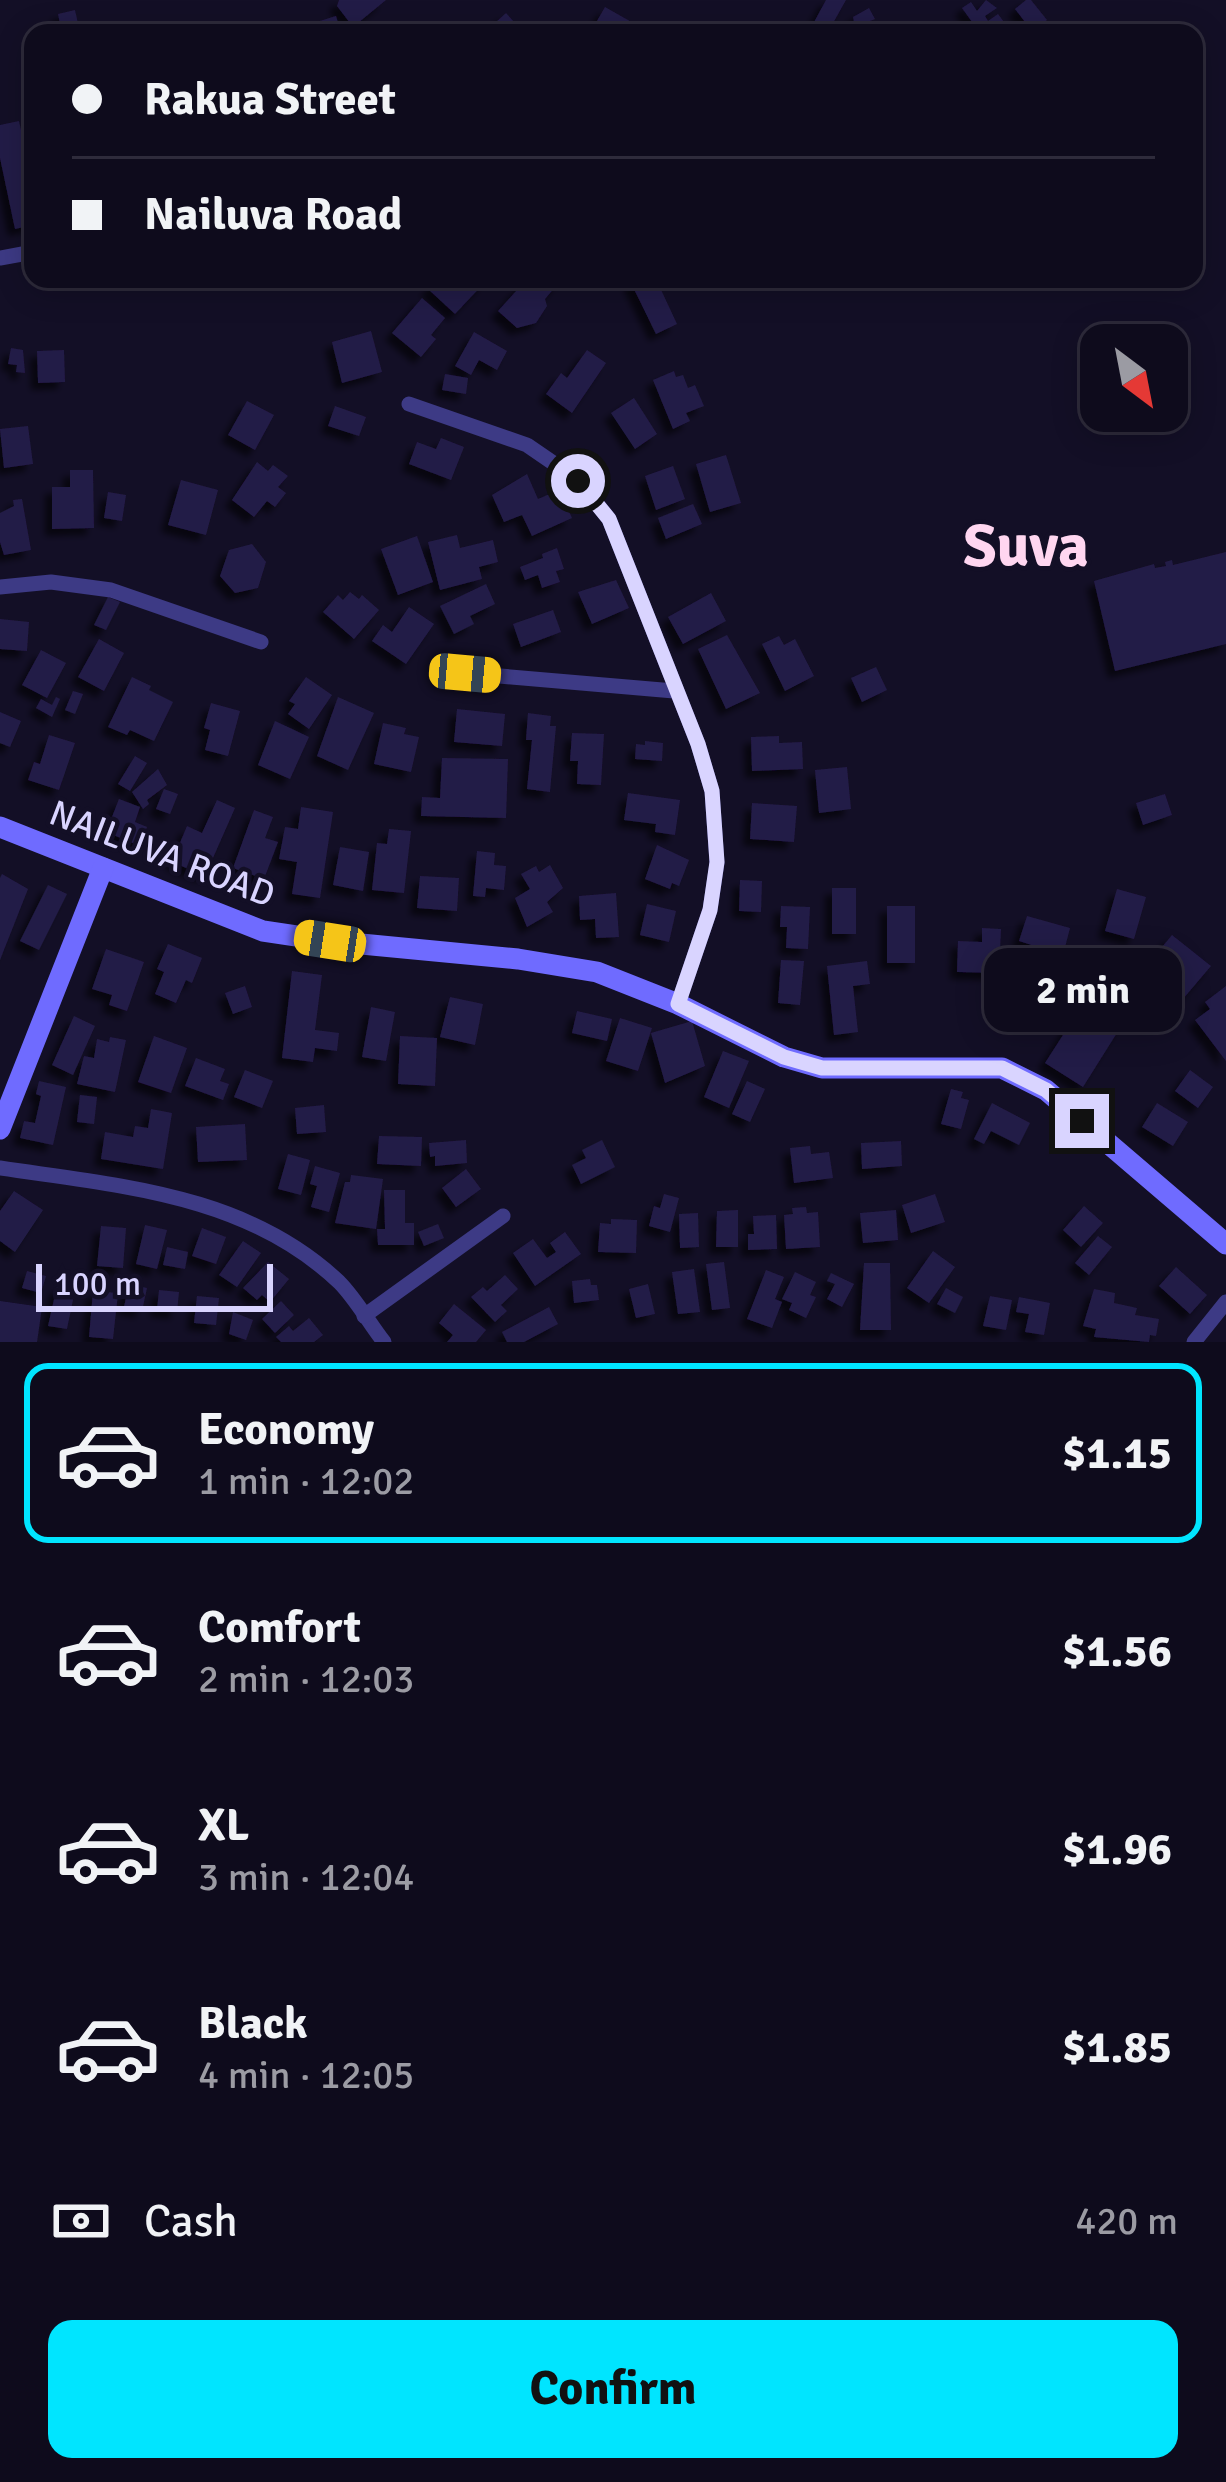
<!DOCTYPE html>
<meta charset="utf-8">
<style>
:root{--surface:#0e0b1c;--page:#1c1929;--text:#f1f3f6;--muted:#9b9ba3;--line:#2e2b3b;--accent:#00e5ff}
body{margin:0;font-family:Signika,sans-serif;background:var(--page);color:var(--text);height:100vh;display:flex;flex-direction:column;font-size:45px;white-space:nowrap}
*{box-sizing:border-box;margin:0}
p{font-size:39px;color:var(--muted)}
.icon{flex:none;width:66px;height:66px;fill:none;stroke:currentColor;stroke-width:2;stroke-linecap:round;stroke-linejoin:round}
.map{position:relative;height:1342px;overflow:hidden}
.sheet{display:flex;flex-direction:column;background:var(--surface);flex:1}
.sheet>*{flex:none}
.hud{position:absolute;left:24px;top:24px;width:1179px;height:264px;border-radius:24px;box-shadow:0 6px 30px #0003,0 0 0 3px var(--line);display:grid;align-content:center;height:264px;padding:0 48px;background:var(--surface)}
.needle{width:78px;rotate:148deg}
.tools{position:absolute;left:1080px;top:324px;display:grid;gap:24px}
.tools a{display:grid;place-items:center;width:108px;height:108px;border-radius:24px;background:var(--surface);box-shadow:0 6px 30px #0003,0 0 0 3px var(--line);font-size:60px}
.scale{position:absolute;left:36px;bottom:30px;width:237px;box-sizing:border-box;padding-left:12px;border:6px solid #d9d4ff;border-top:0;font-size:33px;line-height:42px;white-space:nowrap;color:#d9d4ff;-webkit-text-stroke:9px #130f26;paint-order:stroke}
.end{position:absolute;width:54px;height:54px;margin:-27px;border:15px solid #d9d4ff;background:#111;box-shadow:0 0 0 6px #111}
.from{border-radius:50%}
.bubble{position:absolute;height:84px;border-radius:24px;background:var(--surface);box-shadow:0 6px 30px #0003,0 0 0 3px var(--line);font-size:39px;font-weight:800;line-height:84px;text-align:center}
.car{position:absolute;width:36px;height:72px;margin:-36px -18px;border-radius:15px;box-shadow:0 0 9px 3px #0007;background:linear-gradient(#f5c518 24%,#345 0 40%,#f5c518 0 76%,#345 0 86%,#f5c518 0)}
.hud b{display:flex;align-items:center;gap:42px;height:114px;font-size:45px}
.hud b+b{border-top:3px solid var(--line)}
.hud i{width:30px;height:30px;background:var(--text)}
ul{padding:21px 0 0;list-style:none}
li{display:flex;align-items:center;gap:36px;height:180px;margin:0 24px 18px;padding:0 24px;border:6px solid transparent;border-radius:24px}
li div{flex:1}
li b{display:block;font-size:45px}
li em{font-style:normal;font-weight:800}
li.on{border-color:var(--accent)}
li>.icon{width:108px;height:108px;stroke-width:1.5}
.pay{display:flex;align-items:center;gap:30px;height:132px;padding:0 48px;font-size:45px}
.pay p{margin-inline-start:auto}
.button{display:flex;gap:24px;margin-top:auto;padding:24px 48px}
.button a{flex:1;height:138px;border-radius:24px;background:var(--accent);color:#111;font-size:48px;font-weight:800;line-height:138px;text-align:center}
.map>svg:first-child{display:block}
.building{fill:#241b47;filter:url(#shadow)}
.lines{fill:none;stroke-linecap:round;stroke-linejoin:round}
.street{stroke:#3d3a85;stroke-width:15}
.secondary{stroke:#6f6bff;stroke-width:21}
.route{stroke:#d9d4ff;stroke-width:15}
.labels{text-anchor:middle;dominant-baseline:central;stroke-width:9;stroke-linejoin:round;paint-order:stroke}
.street-label{font-size:36px;fill:#d9d4ff;stroke:#130f26}
.town-label{font-size:60px;font-weight:bold;fill:#ffd6f0;stroke:#130f26}
</style>
<div class="map">
<svg width="1226" height="1342" viewBox="0 0 1226 1342">
<defs>
<filter id="shadow"><feDropShadow dx="-7" dy="7" stdDeviation="3" flood-color="#0009"/></filter>
</defs>
<rect width="100%" height="100%" fill="#130f26"/>
<!-- building -->
<g class="building">
<path d="M339,0h47l-33,27 -16,-21z"/>
<path d="M826,0h20l-18,32 -15,-8z"/>
<path d="M986,0l11,8 -12,8 3,5 10,-7 9,12 -11,7h-16l-18,-25 9,-6 6,9z"/>
<path d="M1026,0h5l16,20 -15,11 -17,-22z"/>
<path d="M605,7l30,17 -5,9h-40z"/>
<path d="M869,8l6,11 -20,8 -2,-10z"/>
<path d="M75,10l5,23h-18l-4,-19z"/>
<path d="M506,13l18,20h-40z"/>
<path d="M336,16l5,17h-28l-3,-9z"/>
<path d="M19,121l14,65v39l-18,4 -15,-71v-33z"/>
<path d="M438,279h50l-33,35 -27,-25z"/>
<path d="M527,279h35l-17,20 2,7 -11,17 -19,5 -19,-17z"/>
<path d="M635,279h21l21,45 -21,10 -26,-53z"/>
<path d="M422,298l23,20 -14,17 5,4 -15,18 -29,-24z"/>
<path d="M371,331l11,41 -40,11 -10,-41z"/>
<path d="M474,332l33,19 -10,19 -18,-10 -8,15 -16,-9z"/>
<path d="M11,348l12,2 2,23 -9,-1 1,-7 -9,-1z"/>
<path d="M64,350l1,32 -27,1 -1,-32z"/>
<path d="M587,350l19,13 -34,50 -26,-19 15,-21 6,5z"/>
<path d="M674,371l2,6 7,-2 5,13 7,-3 9,21 -18,7 4,8 -17,8 -20,-49z"/>
<path d="M445,374l23,4 -2,16 -24,-4z"/>
<path d="M634,398l23,36 -22,15 -24,-36z"/>
<path d="M247,401l27,14 -19,35 -27,-15z"/>
<path d="M335,406l31,11 -7,19 -31,-10z"/>
<path d="M28,426l5,38 -29,4 -4,-39z"/>
<path d="M441,438l23,9 -13,33 -42,-16 8,-22 19,7z"/>
<path d="M726,455l15,48 -31,9 -14,-48z"/>
<path d="M257,462l11,9 5,-6 15,11 -10,11 8,6 -11,14 -8,-6 -13,16 -22,-17z"/>
<path d="M673,466l12,33 -29,11 -11,-34z"/>
<path d="M70,470h23l1,58 -42,1v-42h18z"/>
<path d="M527,474l11,25 21,-9 13,28 -40,18 -10,-21 -18,7 -12,-27z"/>
<path d="M181,480l37,10 -12,45 -38,-10z"/>
<path d="M108,492l18,3 -4,26 -18,-3z"/>
<path d="M22,499l9,51 -27,5 -4,-13v-29l14,-7 -1,-6z"/>
<path d="M693,504l9,20 -36,15 -8,-21z"/>
<path d="M457,535l3,13 33,-8 5,22 -19,5 3,12 -42,11 -12,-48z"/>
<path d="M417,536l16,46 -35,13 -17,-46z"/>
<path d="M252,544l14,18 -8,26 -23,5 -15,-17 9,-26z"/>
<path d="M557,548l7,21 -8,2 4,11 -18,6 -4,-13 -13,5 -5,-13 23,-9 -1,-4z"/>
<path d="M1226,552v92l-111,27 -21,-90 60,-17 1,4 11,-2 -1,-4 7,-2 1,5z"/>
<path d="M616,580l13,28 -37,16 -14,-32z"/>
<path d="M486,584l9,20 -25,12 4,8 -20,10 -14,-28z"/>
<path d="M350,592l9,7 3,-4 17,15 -25,29 -31,-27 15,-17 5,5z"/>
<path d="M711,593l15,28 -43,23 -15,-27z"/>
<path d="M108,597l12,5 -14,28 -12,-5z"/>
<path d="M409,607l25,17 -28,40 -34,-23 11,-16 9,7z"/>
<path d="M553,610l8,22 -40,15 -8,-23z"/>
<path d="M0,619l29,3 -2,29 -27,-2z"/>
<path d="M727,635l33,58 -34,16 -28,-60z"/>
<path d="M779,636l5,9 11,-6 19,37 -29,15 -23,-47z"/>
<path d="M99,639l25,14 -20,38 -26,-14z"/>
<path d="M41,650l25,13 -19,35 -25,-13z"/>
<path d="M876,667l11,23 -25,12 -11,-24z"/>
<path d="M132,677l19,9 -2,4 24,12 -19,39 -24,-11 -3,5 -19,-8z"/>
<path d="M306,677l26,18 -23,34 -21,-15 7,-10 -6,-3z"/>
<path d="M73,691l10,3 -8,20 -10,-4z"/>
<path d="M56,697l4,2 -8,18 -16,-9 5,-9 11,6z"/>
<path d="M338,697l36,16 -26,57 -31,-14z"/>
<path d="M211,703l29,8 -12,45 -23,-6 5,-20 -6,-2z"/>
<path d="M457,709l48,5 -3,32 -48,-4z"/>
<path d="M0,712l21,9 -11,26 -10,-4z"/>
<path d="M528,713l23,3 -1,10h6l-6,66 -23,-3 5,-49h-6z"/>
<path d="M275,721l34,16 -19,42 -32,-14z"/>
<path d="M383,723l23,5 -2,6 15,3 -8,35 -37,-8z"/>
<path d="M572,733l32,1 -3,51 -24,-1 1,-23h-8z"/>
<path d="M49,735l26,8 -16,47 -31,-10 6,-18 6,2z"/>
<path d="M779,736v7l23,-1 1,27 -51,2 -1,-34z"/>
<path d="M645,741l18,2 -1,18 -27,-2 1,-15 9,1z"/>
<path d="M135,756l12,7 -17,28 -12,-7z"/>
<path d="M442,758l66,1 -2,59 -85,-2 1,-19 18,1z"/>
<path d="M847,767l4,42 -32,4 -4,-43z"/>
<path d="M158,769l9,16 -20,15 2,4 -6,5 -11,-17z"/>
<path d="M164,789l14,5 -8,20 -14,-5z"/>
<path d="M628,793l52,7 -5,35 -20,-3 1,-8 -32,-4z"/>
<path d="M1165,794l7,21 -29,10 -7,-22z"/>
<path d="M119,799l21,8 -5,15 12,5 -7,19 -34,-14z"/>
<path d="M217,800l18,8 -30,68 -33,-14 15,-36 15,7z"/>
<path d="M752,803l45,3 -3,36 -44,-3z"/>
<path d="M301,807l32,5 -13,86 -28,-4 5,-32 -18,-3 6,-32 13,2z"/>
<path d="M254,810l19,7 -8,21 13,4 -14,37 -31,-11z"/>
<path d="M389,829l22,2 -7,62 -32,-3 5,-47 10,1z"/>
<path d="M657,845l32,15 -10,26 -7,-3 -2,6 -25,-10z"/>
<path d="M340,847l29,5 -6,39 -30,-6z"/>
<path d="M477,851l18,2 -1,12 12,1 -2,24 -18,-2 -1,9 -12,-1z"/>
<path d="M550,865l13,23 -16,14 6,10 -26,15 -12,-29 15,-9 -9,-15 15,-8 3,6z"/>
<path d="M2,874l26,15 -28,71v-82z"/>
<path d="M420,876l39,2 -2,33 -40,-3z"/>
<path d="M740,880l22,1 -1,31 -22,-1z"/>
<path d="M48,885l19,9 -28,56 -19,-9z"/>
<rect x="832" y="888" width="24" height="46"/>
<path d="M1117,889l29,8 -12,42 -29,-8z"/>
<path d="M616,893l3,44 -23,1 -1,-19 -15,1 -1,-24z"/>
<path d="M647,904l29,7 -7,31 -29,-7z"/>
<path d="M781,906l29,1 -2,42 -22,-1 1,-21h-7z"/>
<rect x="887" y="906" width="28" height="57"/>
<path d="M1027,916l43,12 -7,27 -44,-14z"/>
<path d="M982,928l19,1 -2,44 -42,-1 1,-31 24,1z"/>
<path d="M1172,935l39,31 -34,40 -38,-31z"/>
<path d="M168,944l34,14 -10,25 -6,-3 -10,23 -21,-9 9,-22 -7,-3z"/>
<path d="M106,949l38,13 -17,49 -18,-6 3,-10 -20,-6z"/>
<path d="M781,960l23,1 -4,44 -22,-2z"/>
<path d="M867,961l3,23 -17,2 5,46 -24,3 -7,-69z"/>
<path d="M292,971l30,4 -7,55 24,3 -2,18 -22,-3 -2,14 -31,-4z"/>
<path d="M1095,985l37,24 -49,78 -38,-24z"/>
<path d="M245,986l7,21 -19,7 -8,-21z"/>
<path d="M1226,986v75l-31,-41 15,-11 -5,-7z"/>
<path d="M450,997l33,7 -8,41 -35,-8z"/>
<path d="M371,1007l24,5 -9,49 -24,-4z"/>
<path d="M577,1011l35,8 -5,22 -35,-8z"/>
<path d="M74,1016l21,10 -22,49 -21,-10z"/>
<path d="M620,1018l32,10 -14,43 -32,-10z"/>
<path d="M692,1021l13,45 -40,17 -14,-50z"/>
<path d="M154,1036l33,12 -16,45 -33,-11z"/>
<path d="M400,1036l37,2 -2,48 -37,-2z"/>
<path d="M110,1037l16,3 -11,52 -38,-8 7,-28 10,2 3,-19 12,3z"/>
<path d="M723,1051l26,10 -20,47 -25,-11z"/>
<path d="M196,1058l29,11 -5,12 9,3 -6,16 -38,-14z"/>
<path d="M245,1070l28,11 -11,27 -28,-11z"/>
<path d="M1190,1070l23,17 -15,21 -23,-17z"/>
<path d="M39,1081l27,6 -13,58 -33,-7 4,-17 11,2 6,-27 -5,-2z"/>
<path d="M747,1081l18,8 -15,33 -18,-8z"/>
<path d="M951,1089l12,3 -2,6 8,2 -8,29 -20,-5z"/>
<path d="M80,1095l17,2 -3,27 -17,-2z"/>
<path d="M992,1103l38,20 -11,22 -28,-14 -7,13 -10,-5z"/>
<path d="M1157,1103l31,19 -15,24 -31,-19z"/>
<path d="M324,1105l2,27 -29,2 -2,-26z"/>
<path d="M151,1109l21,4 -9,56 -62,-10 4,-27 28,5 2,-11 13,2z"/>
<path d="M245,1124l2,36 -49,2 -2,-35z"/>
<path d="M379,1136l43,1 -1,29 -44,-2z"/>
<path d="M466,1140l1,23 -32,3v-10l-5,1 -1,-14z"/>
<path d="M602,1140l13,27 -34,17 -9,-19 14,-7 -4,-8z"/>
<path d="M901,1141l1,25 -40,3 -1,-26z"/>
<path d="M810,1146l1,8 18,-2 4,26 -39,5 -4,-35z"/>
<path d="M288,1154l22,6 -9,35 -23,-6z"/>
<path d="M315,1166l25,7 -11,39 -18,-5 6,-21 -7,-2z"/>
<path d="M466,1169l15,20 -25,18 -14,-19z"/>
<path d="M351,1175l32,4 -7,50 -41,-6 10,-41h5z"/>
<path d="M384,1190h21v33h9v22h-36l-1,-16h8z"/>
<path d="M14,1191l29,19 -28,42 -15,-11v-30z"/>
<path d="M664,1194l15,4 -9,34 -21,-6 5,-20 6,2z"/>
<path d="M935,1194l10,28 -34,11 -9,-28z"/>
<path d="M1084,1206l19,17 -22,24 -18,-17z"/>
<path d="M806,1207l1,6 11,-1 2,35 -34,2 -2,-34 9,-1 -1,-6z"/>
<path d="M738,1210v37h-22l1,-36z"/>
<path d="M896,1210l2,30 -35,3 -3,-30z"/>
<path d="M698,1213l1,34 -19,1 -1,-34z"/>
<path d="M776,1215l1,34 -29,1v-16h6l-1,-18z"/>
<path d="M611,1219l26,1 -1,33 -38,-1 2,-29 11,1z"/>
<path d="M438,1224l6,14 -20,8 -6,-14z"/>
<path d="M145,1225l22,5 -10,39 -21,-5z"/>
<path d="M101,1226l25,2 -3,40 -26,-2z"/>
<path d="M202,1228l24,9 -10,27 -24,-8z"/>
<path d="M565,1232l16,22 -46,32 -22,-33 20,-14 14,19 9,-6 -6,-9z"/>
<path d="M1098,1236l14,11 -23,28 -14,-12z"/>
<path d="M243,1241l18,12 -24,34 -18,-12z"/>
<path d="M167,1247l21,5 -3,17 -22,-4z"/>
<path d="M933,1251l22,16 -26,36 -22,-15z"/>
<path d="M268,1262l21,17 -19,23 -8,-7 -5,5 -14,-12z"/>
<path d="M724,1262l6,46 -18,2 -6,-46z"/>
<path d="M864,1263h26l1,67h-31z"/>
<path d="M1176,1267l31,28 -17,19 -31,-28z"/>
<path d="M694,1269l6,43 -22,2 -6,-42z"/>
<path d="M766,1270l18,7 -9,22 7,3 -10,26 -25,-9z"/>
<path d="M27,1271l19,5 -5,17 -19,-5z"/>
<path d="M795,1272l21,10 -6,13 6,2 -10,21 -17,-8 3,-7 -10,-4z"/>
<path d="M831,1273l23,11 -12,23 -15,-8 8,-15 -8,-3z"/>
<path d="M505,1275l13,14 -17,16 6,6 -12,11 -24,-25 12,-10 4,4z"/>
<path d="M590,1279l1,6h6l2,15 -25,3 -2,-22z"/>
<path d="M129,1284l18,4 -5,23 -18,-4z"/>
<path d="M648,1284l7,30 -19,4 -7,-29z"/>
<path d="M57,1286l18,4 -8,39 -19,-3z"/>
<path d="M946,1288l17,9 -8,16 -18,-9z"/>
<path d="M1094,1289l21,4 -1,10 23,5 -2,7 24,4 -3,17 -6,-1 -1,7 -55,-5 2,-8 -13,-3z"/>
<path d="M159,1290l20,2 -2,20 -20,-2z"/>
<path d="M93,1291l25,2 -5,46 -24,-2z"/>
<path d="M197,1296l22,2 -3,27 -22,-2z"/>
<path d="M990,1296l22,4 -6,30 -23,-4z"/>
<path d="M1019,1297l31,6 -6,32 -19,-3 4,-18 -13,-2z"/>
<path d="M0,1301l42,6 -5,35h-37z"/>
<path d="M281,1301l13,14 -19,18 -13,-14z"/>
<path d="M454,1304l32,26 -10,12h-29l6,-7 -14,-12z"/>
<path d="M549,1307l9,17 -34,18h-17l-5,-10z"/>
<path d="M233,1312l20,8 -7,20 -17,-6z"/>
<path d="M309,1318l14,17 -9,7h-33l-5,-5 13,-11 4,5z"/>
</g>
<g class="lines">
<!-- street -->
<g class="street">
<path d="M0,258l33,-6"/>
<path d="M409,404l118,41 51,35 31,39 89,225 14,47 5,72 -7,47 -32,94"/>
<path d="M0,587l51,-5 60,8 150,52"/>
<path d="M465,673l209,18"/>
<path d="M0,1168c120,18 246,26 339,114 17,17 30,41 45,60"/>
<path d="M364,1316l139,-100"/>
<path d="M1194,1342l32,-40"/>
</g>
<!-- secondary -->
<g class="secondary">
<path d="M0,827l263,104 67,10 188,18 79,13 81,32 106,53 38,11h180l44,22 180,154"/>
<path d="M0,1129l103,-261"/>
</g>
</g>
<g class="lines">
<!-- route -->
<path class="route" d="M578,481l31,38 89,225 14,47 5,71 -7,48 -32,94 106,53 38,11h180l44,22 36,31"/>
</g>
<g class="labels">
<!-- street labels -->
<g class="street-label">
<text transform="translate(162 854) rotate(21)">NAILUVA ROAD</text>
</g>
<!-- town labels -->
<g class="town-label">
<text x="1026" y="547">Suva</text>
</g>
</g>
</svg>
<div class="tools">
<a><svg class="needle" viewBox="-14 -14 28 28"><path d="M0-13l5 13h-10z" fill="#e53935"/><path d="M0 13l5-13h-10z" fill="#9b9ba3"/></svg></a>
</div>
<div class="scale">100 m</div>
<i class="end from" style="left:578px;top:481px"></i>
<i class="end" style="left:1082px;top:1121px"></i>
<div class="bubble" style="left:984px;top:948px;width:198px">2 min</div>
<i class="car" style="left:465px;top:673px;rotate:95deg"></i>
<i class="car" style="left:330px;top:941px;rotate:279deg"></i>
<div class="hud">
<b><i class="from"></i>Rakua Street</b>
<b><i></i>Nailuva Road</b>
</div>
</div>
<section class="sheet">
<ul>
<li class="on"><svg class="icon" aria-label="car" viewBox="0 0 24 24"><path d="M5 17H2v-5l4-1 3-4h7l3 4 3 1v5h-3M9 17h6M6 11h13"/><circle cx="7" cy="17" r="2"/><circle cx="17" cy="17" r="2"/></svg><div><b>Economy</b><p>1 min · 12:02</p></div><em>$1.15</em></li>
<li><svg class="icon" aria-label="car" viewBox="0 0 24 24"><path d="M5 17H2v-5l4-1 3-4h7l3 4 3 1v5h-3M9 17h6M6 11h13"/><circle cx="7" cy="17" r="2"/><circle cx="17" cy="17" r="2"/></svg><div><b>Comfort</b><p>2 min · 12:03</p></div><em>$1.56</em></li>
<li><svg class="icon" aria-label="car" viewBox="0 0 24 24"><path d="M5 17H2v-5l4-1 3-4h7l3 4 3 1v5h-3M9 17h6M6 11h13"/><circle cx="7" cy="17" r="2"/><circle cx="17" cy="17" r="2"/></svg><div><b>XL</b><p>3 min · 12:04</p></div><em>$1.96</em></li>
<li><svg class="icon" aria-label="car" viewBox="0 0 24 24"><path d="M5 17H2v-5l4-1 3-4h7l3 4 3 1v5h-3M9 17h6M6 11h13"/><circle cx="7" cy="17" r="2"/><circle cx="17" cy="17" r="2"/></svg><div><b>Black</b><p>4 min · 12:05</p></div><em>$1.85</em></li>
</ul>
<div class="pay"><svg class="icon" aria-label="cash" viewBox="0 0 24 24"><path d="M3 7h18v10H3z"/><circle cx="12" cy="12" r="2"/></svg>Cash<p>420 m</p></div>
<div class="button"><a>Confirm</a></div>
</section>
